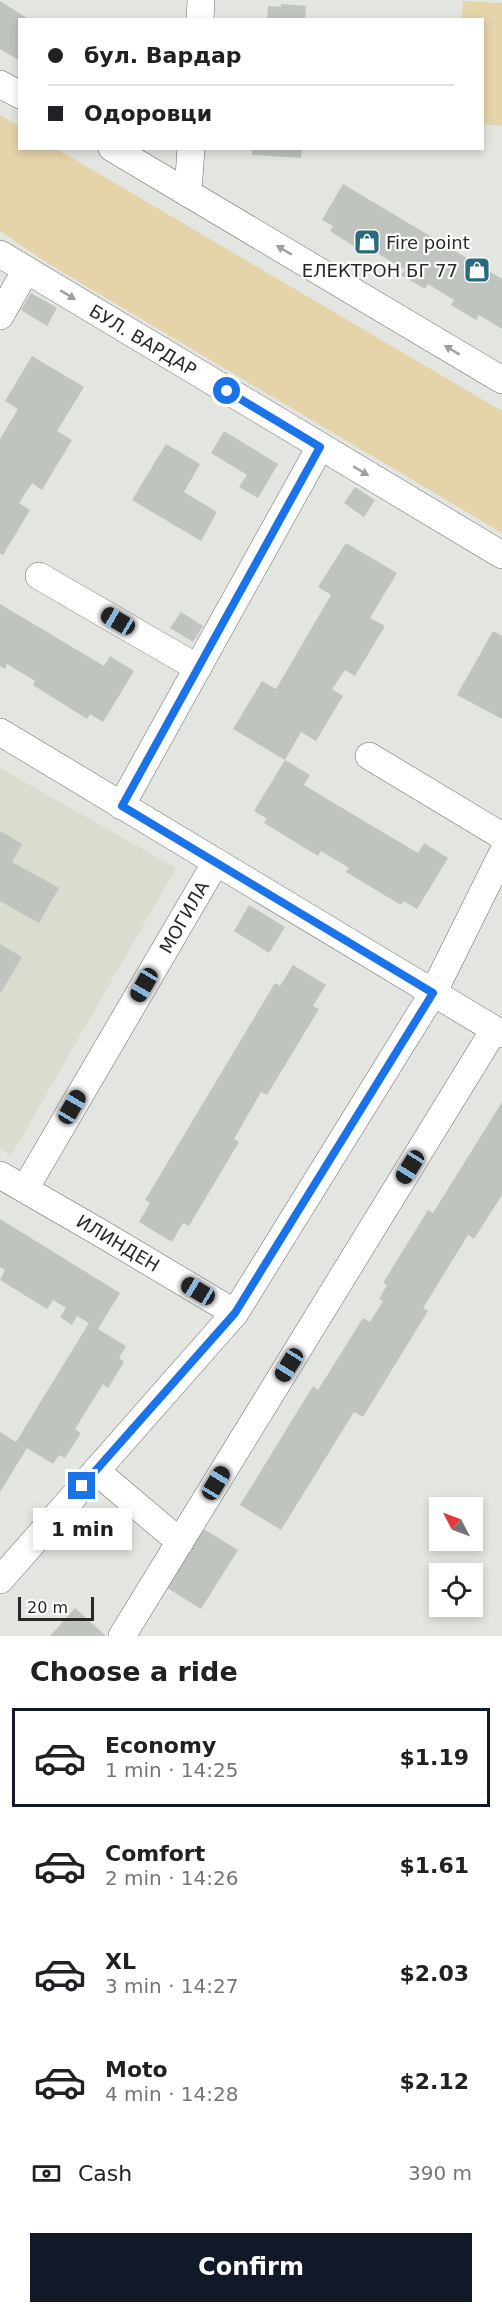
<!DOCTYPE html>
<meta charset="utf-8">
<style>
:root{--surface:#fff;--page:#f2f2f2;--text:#202124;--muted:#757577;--line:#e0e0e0;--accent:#111827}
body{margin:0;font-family:"DejaVu Sans",sans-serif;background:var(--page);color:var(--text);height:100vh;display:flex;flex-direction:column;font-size:22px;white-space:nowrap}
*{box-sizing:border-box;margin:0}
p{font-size:20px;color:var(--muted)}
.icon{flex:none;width:33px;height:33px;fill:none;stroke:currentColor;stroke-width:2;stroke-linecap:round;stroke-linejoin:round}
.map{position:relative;height:1636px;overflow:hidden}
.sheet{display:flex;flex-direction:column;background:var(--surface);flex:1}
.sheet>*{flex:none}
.hud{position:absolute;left:18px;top:18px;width:466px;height:132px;border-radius:0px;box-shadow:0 3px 9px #0003;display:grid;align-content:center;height:132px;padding:0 30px;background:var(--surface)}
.needle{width:39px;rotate:311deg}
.fabs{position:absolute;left:429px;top:1497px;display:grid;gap:12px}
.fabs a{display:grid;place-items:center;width:54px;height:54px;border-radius:0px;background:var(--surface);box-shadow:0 3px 9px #0003;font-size:30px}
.scale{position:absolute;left:18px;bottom:15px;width:76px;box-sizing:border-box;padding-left:6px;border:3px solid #282927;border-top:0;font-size:16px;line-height:21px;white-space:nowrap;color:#282927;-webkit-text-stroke:4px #fff;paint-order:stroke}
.end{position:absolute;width:27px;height:27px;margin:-14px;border:8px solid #1a73e8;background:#fff;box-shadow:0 0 0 3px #fff}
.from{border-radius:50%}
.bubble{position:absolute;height:42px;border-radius:0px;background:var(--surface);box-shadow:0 3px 9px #0003;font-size:20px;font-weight:600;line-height:42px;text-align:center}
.car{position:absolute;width:18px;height:36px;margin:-18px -9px;border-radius:8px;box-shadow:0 0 4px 2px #0007;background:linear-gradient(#222 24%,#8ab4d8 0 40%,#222 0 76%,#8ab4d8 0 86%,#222 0)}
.hud b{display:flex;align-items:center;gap:21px;height:57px;font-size:22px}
.hud b+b{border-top:2px solid var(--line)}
.hud i{width:15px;height:15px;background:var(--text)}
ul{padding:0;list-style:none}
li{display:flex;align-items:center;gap:18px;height:99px;margin:0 12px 9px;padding:0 18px;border:3px solid transparent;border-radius:0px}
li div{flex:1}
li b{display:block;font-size:22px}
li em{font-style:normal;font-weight:600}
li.active{border-color:var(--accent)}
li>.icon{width:54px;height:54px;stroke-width:1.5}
h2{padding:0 30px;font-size:27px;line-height:72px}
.pay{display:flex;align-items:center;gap:15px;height:66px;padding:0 30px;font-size:22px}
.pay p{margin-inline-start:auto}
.button{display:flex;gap:12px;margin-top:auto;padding:12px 30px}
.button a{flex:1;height:69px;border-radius:0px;background:var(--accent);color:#fff;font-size:24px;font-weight:600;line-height:69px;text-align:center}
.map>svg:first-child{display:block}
.built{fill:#d8ddd0}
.green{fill:#e5d3aa}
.building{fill:#bfc4bf}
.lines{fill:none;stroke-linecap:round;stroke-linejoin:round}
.minor-casing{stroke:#6c6e69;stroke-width:28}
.minor{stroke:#fff;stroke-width:27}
.oneway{fill:#9e9f9e}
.route{stroke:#1a73e8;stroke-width:8}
.labels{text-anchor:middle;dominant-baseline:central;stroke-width:4.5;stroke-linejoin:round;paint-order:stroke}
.poi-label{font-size:18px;fill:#282927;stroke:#fff;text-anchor:start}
.street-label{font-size:18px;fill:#282927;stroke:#fff}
</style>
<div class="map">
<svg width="502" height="1636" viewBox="0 0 502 1636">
<rect width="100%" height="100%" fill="#e3e6e0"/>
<!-- built -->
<path class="built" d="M0,768l176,100 -165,288 -11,-7z"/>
<!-- green -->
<g class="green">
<path d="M463,1l39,2v123l-19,-2v-104l-21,-1z"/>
<path d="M0,115l19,11 1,22 37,1 445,262v122l-453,-269 -49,-33z"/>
</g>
<!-- building -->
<g class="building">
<path d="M0,1l30,19h-10v41l-20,-12z"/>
<path d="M281,4l25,2 -1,14h-38l1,-14 13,1z"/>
<path d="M252,148h50l-1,10 -49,-3z"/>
<path d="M343,184l159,95v50l-23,-14 -3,5 -25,-15 3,-5 -26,-16 -3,5 -24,-14 4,-5 -46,-28 -4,5 -25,-16 3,-5 -11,-6z"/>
<path d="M31,293l26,15 -10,18 -26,-16z"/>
<path d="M32,356l52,31 -27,44 15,9 -30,50 -10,-7 -13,20 11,7 -27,45 -3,-2v-114l18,-30 -13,-8z"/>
<path d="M224,431l54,33 -20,34 -19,-11 8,-12 -36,-22z"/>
<path d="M166,444l34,20 -16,28 33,20 -16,29 -69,-41z"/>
<path d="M355,487l20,13 -11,17 -20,-14z"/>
<path d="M346,543l51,30 -27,45 15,8 -30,50 -10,-6 -13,19 11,7 -27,45 -15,-9 -16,28 -52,-31 29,-48 14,8 55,-94 -13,-8z"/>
<path d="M0,604l104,62 6,-10 24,15 -31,51 -13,-8 -3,5 -54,-34 2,-4 -28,-17 -2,5 -5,-3z"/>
<path d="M181,612l22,14 -10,16 -23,-14z"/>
<path d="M493,631l9,5v83l-45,-24z"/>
<path d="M285,760l25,15 -6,10 28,17 86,51 6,-10 24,15 -31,51 -13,-8 -3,4 -55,-33 3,-4 -28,-17 -3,5 -54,-33 3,-4 -13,-8z"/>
<path d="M0,831l22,13 -10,18 47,26 -20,35 -39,-22z"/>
<path d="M249,905l36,22 -16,26 -35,-22z"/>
<path d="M0,944l22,13 -22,37z"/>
<path d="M293,965l33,20 -13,21 6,3 -52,86 -6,-3 -27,47 5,3 -50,84 -6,-3 -11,19 -33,-20 11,-19 -5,-3 130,-217 5,3z"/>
<path d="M502,1102v93l-28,44 -6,-4 -45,73 5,3 -65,106 -9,-5 -73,118 -41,-25 73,-119 5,4 45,-72 7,4 13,-21 -4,-2 8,-14 -4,-2 45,-73 5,3z"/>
<path d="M0,1219l120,74 -22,36 28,17 -7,12 5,4 -16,26 -5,-4 -28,45 6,4 -16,25 -6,-3 -6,9 -26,-16 -27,44v-60l16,10 73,-119 -12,-7 -5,9 -12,-8 6,-9 -13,-8 -6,9 -47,-29 5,-10 -5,-3z"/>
<path d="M197,1525l41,25 -37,59 -40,-25z"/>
<path d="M75,1608l31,28h-56z"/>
</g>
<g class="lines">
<defs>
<g id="minor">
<path d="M200,20l1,-20"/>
<path d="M0,84l20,11"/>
<path d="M112,148l390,232"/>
<path d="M188,193l3,-45"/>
<path d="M0,254l502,301"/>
<path d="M0,316l26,-46"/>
<path d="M39,576l159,92"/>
<path d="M0,732l502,302"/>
<path d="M369,756l133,80"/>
<path d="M121,806l199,-359"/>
<path d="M0,1175l104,60 131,78"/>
<path d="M25,1189l191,-327"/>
<path d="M96,1471l84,71"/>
<path d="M0,1580l235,-267 198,-320 69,-139"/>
<path d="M122,1636l372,-606"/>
</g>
</defs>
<!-- minor casing -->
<use href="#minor" class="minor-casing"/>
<!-- minor -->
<use href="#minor" class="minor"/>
</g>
<!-- one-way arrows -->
<defs><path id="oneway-solid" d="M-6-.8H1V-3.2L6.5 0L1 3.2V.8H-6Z" transform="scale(1.5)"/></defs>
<g class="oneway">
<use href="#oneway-solid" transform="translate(284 250) rotate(-149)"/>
<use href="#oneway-solid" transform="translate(68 295) rotate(31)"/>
<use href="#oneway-solid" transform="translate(452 350) rotate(-149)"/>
<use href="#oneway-solid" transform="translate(361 471) rotate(31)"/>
</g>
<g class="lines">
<!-- route -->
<path class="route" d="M82,1486l153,-173 198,-320 -311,-187 198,-359 -93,-56"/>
</g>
<!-- icons -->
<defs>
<symbol id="shop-square" viewBox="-11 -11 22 22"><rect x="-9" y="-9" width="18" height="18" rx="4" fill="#296a7d" stroke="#fff"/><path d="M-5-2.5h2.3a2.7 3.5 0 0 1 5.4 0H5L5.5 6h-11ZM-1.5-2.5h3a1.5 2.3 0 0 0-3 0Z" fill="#fff"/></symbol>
</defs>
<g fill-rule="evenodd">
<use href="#shop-square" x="352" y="227" width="30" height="30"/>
<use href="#shop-square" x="462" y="255" width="30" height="30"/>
</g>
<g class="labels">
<!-- poi labels -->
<g class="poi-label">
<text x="386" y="242">Fire point</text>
<text x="458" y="270" text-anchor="end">ЕЛЕКТРОН БГ 77</text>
</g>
<!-- street labels -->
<g class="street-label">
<text transform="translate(143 340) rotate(31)">БУЛ. ВАРДАР</text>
<text transform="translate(184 917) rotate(-60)">МОГИЛА</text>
<text transform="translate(118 1243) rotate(31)">ИЛИНДЕН</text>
</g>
</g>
</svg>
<div class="fabs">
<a><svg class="needle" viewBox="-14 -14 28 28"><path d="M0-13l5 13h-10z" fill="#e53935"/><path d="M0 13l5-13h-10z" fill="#757577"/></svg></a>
<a><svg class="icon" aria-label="locate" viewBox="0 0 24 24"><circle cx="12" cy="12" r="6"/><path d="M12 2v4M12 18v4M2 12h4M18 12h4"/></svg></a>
</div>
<div class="scale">20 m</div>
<i class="end from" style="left:227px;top:391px"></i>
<i class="end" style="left:82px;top:1486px"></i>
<div class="bubble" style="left:33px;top:1508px;width:99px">1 min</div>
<i class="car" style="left:118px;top:621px;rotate:300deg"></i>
<i class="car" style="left:144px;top:985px;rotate:210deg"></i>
<i class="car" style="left:72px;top:1107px;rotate:30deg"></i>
<i class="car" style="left:410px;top:1167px;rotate:212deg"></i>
<i class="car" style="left:198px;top:1291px;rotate:301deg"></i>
<i class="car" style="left:289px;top:1365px;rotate:212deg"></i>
<i class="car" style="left:216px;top:1483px;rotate:31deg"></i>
<div class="hud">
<b><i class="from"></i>бул. Вардар</b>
<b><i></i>Одоровци</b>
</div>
</div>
<section class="sheet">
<h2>Choose a ride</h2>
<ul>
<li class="active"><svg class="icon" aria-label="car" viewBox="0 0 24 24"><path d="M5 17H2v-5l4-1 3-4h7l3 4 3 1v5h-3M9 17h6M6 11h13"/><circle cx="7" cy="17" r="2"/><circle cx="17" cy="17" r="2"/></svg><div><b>Economy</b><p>1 min · 14:25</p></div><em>$1.19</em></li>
<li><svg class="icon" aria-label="car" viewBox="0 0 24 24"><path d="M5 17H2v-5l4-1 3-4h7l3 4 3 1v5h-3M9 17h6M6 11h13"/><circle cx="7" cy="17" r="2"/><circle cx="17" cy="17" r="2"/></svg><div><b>Comfort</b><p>2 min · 14:26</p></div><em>$1.61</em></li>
<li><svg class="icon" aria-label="car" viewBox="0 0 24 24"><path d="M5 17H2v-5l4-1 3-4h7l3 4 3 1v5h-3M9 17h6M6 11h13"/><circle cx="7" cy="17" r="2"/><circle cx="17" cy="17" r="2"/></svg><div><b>XL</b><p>3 min · 14:27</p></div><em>$2.03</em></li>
<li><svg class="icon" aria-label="car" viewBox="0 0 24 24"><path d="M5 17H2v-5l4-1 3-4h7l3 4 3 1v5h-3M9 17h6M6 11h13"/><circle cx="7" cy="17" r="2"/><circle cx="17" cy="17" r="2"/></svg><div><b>Moto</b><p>4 min · 14:28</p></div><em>$2.12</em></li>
</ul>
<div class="pay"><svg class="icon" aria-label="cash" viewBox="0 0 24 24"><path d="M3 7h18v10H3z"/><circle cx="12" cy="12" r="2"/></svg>Cash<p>390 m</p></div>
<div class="button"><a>Confirm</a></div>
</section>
